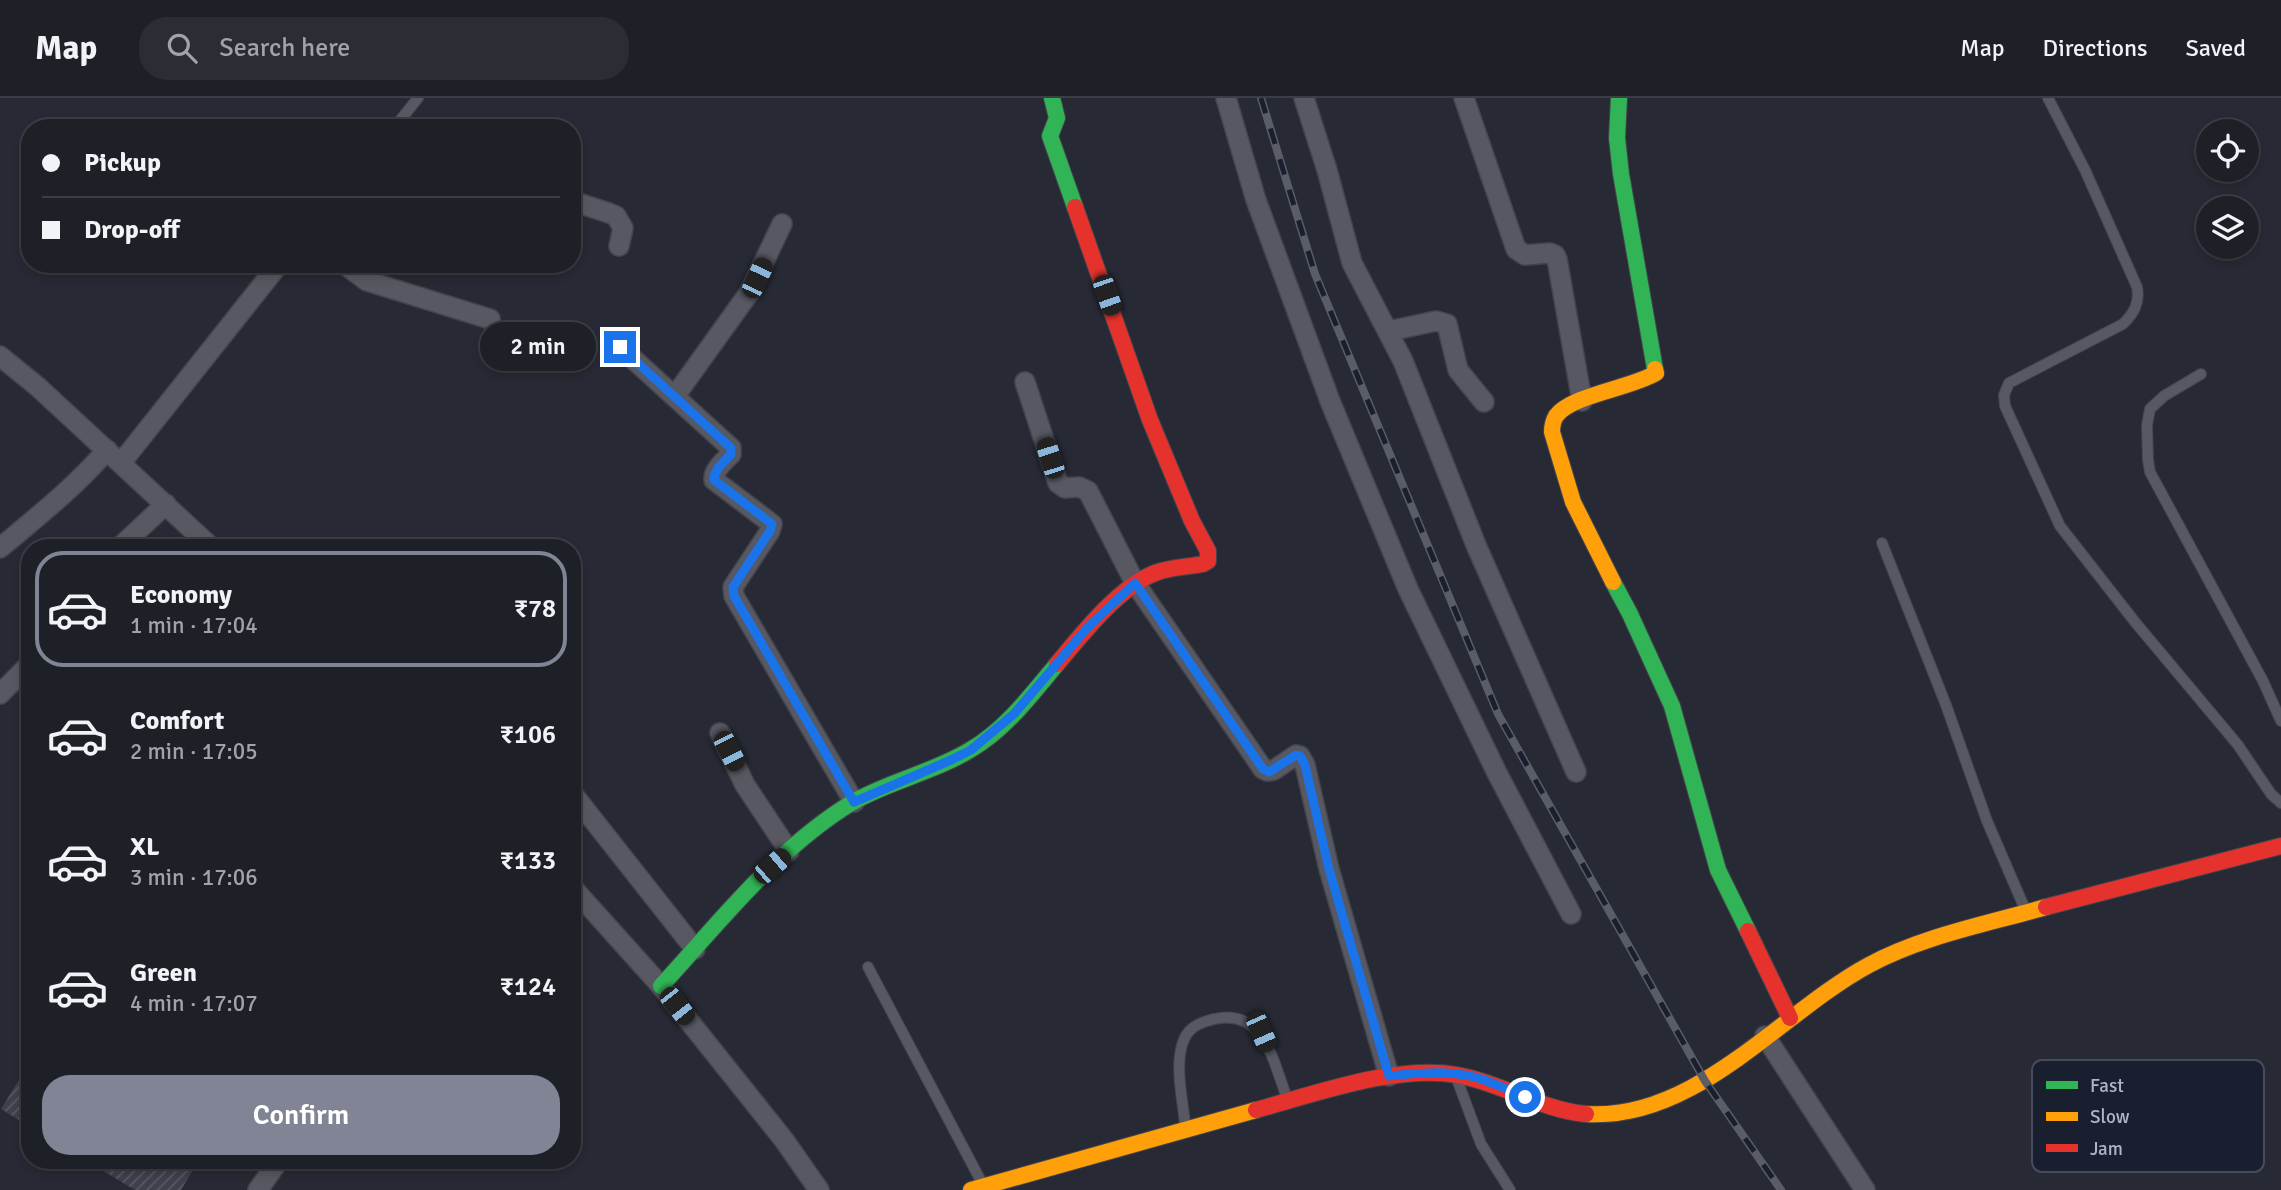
<!DOCTYPE html>
<meta charset="utf-8">
<style>
:root{--surface:#1d2027;--page:#2a2d33;--text:#f1f3f6;--muted:#a0a3a7;--line:#3b3e44;--accent:#808494}
body{margin:0;font-family:Signika,sans-serif;background:var(--page);color:var(--text);height:100vh;display:flex;flex-direction:column;font-size:26px;white-space:nowrap}
*{box-sizing:border-box;margin:0}
p{font-size:23px;color:var(--muted)}
.icon{flex:none;width:38px;height:38px;fill:none;stroke:currentColor;stroke-width:2;stroke-linecap:round;stroke-linejoin:round}
.map{position:relative;flex:1;overflow:hidden}
.sheet{position:absolute;left:21px;top:441px;width:560px;height:630px;display:flex;flex-direction:column;background:var(--surface);border-radius:28px;box-shadow:0 4px 10px #0003,0 0 0 2px var(--line)}
.sheet>*{flex:none}
.hud{position:absolute;left:21px;top:21px;width:560px;height:154px;border-radius:28px;box-shadow:0 4px 10px #0003,0 0 0 2px var(--line);display:grid;align-content:center;height:154px;padding:0 21px;background:var(--surface)}
.fabs{position:absolute;left:2196px;top:21px;display:grid;gap:14px}
.fabs a{display:grid;place-items:center;width:63px;height:63px;border-radius:50%;background:var(--surface);box-shadow:0 4px 10px #0003,0 0 0 2px var(--line);font-size:35px}
.end{position:absolute;width:32px;height:32px;margin:-16px;border:9px solid #1a73e8;background:#fff;box-shadow:0 0 0 4px #fff}
.from{border-radius:50%}
.bubble{position:absolute;height:49px;border-radius:24px;background:var(--surface);box-shadow:0 4px 10px #0003,0 0 0 2px var(--line);font-size:23px;font-weight:600;line-height:49px;text-align:center}
.car{position:absolute;width:21px;height:42px;margin:-21px -10px;border-radius:9px;box-shadow:0 0 5px 2px #0007;background:linear-gradient(#222 24%,#8ab4d8 0 40%,#222 0 76%,#8ab4d8 0 86%,#222 0)}
.hud b{display:flex;align-items:center;gap:24px;height:66px;font-size:26px}
.hud b+b{border-top:2px solid var(--line)}
.hud i{width:18px;height:18px;background:var(--text)}
ul{padding:12px 0 0;list-style:none}
li{display:flex;align-items:center;gap:21px;height:116px;margin:0 14px 10px;padding:0 7px;border:4px solid transparent;border-radius:28px}
li div{flex:1}
li b{display:block;font-size:26px}
li em{font-style:normal;font-weight:600}
li.active{border-color:var(--accent)}
li>.icon{width:63px;height:63px;stroke-width:1.5}
.cta{display:flex;gap:14px;margin-top:auto;padding:14px 21px}
.cta a{flex:1;height:80px;border-radius:28px;background:var(--accent);color:#fff;font-size:28px;font-weight:600;line-height:80px;text-align:center}
header{display:flex;align-items:center;gap:42px;box-sizing:border-box;height:98px;padding:0 35px;background:var(--surface);border-bottom:2px solid var(--line)}
header strong{font-size:33px}
nav{display:flex;gap:38px;margin-inline-start:auto;font-size:24px}
.search{width:490px;height:63px;background:var(--page);display:flex;align-items:center;gap:18px;box-sizing:border-box;padding:0 24px;border-radius:28px;color:var(--muted);font-size:26px}
.map>svg:first-child{display:block}
.building{fill:url(#building-hatch)}
.lines{fill:none;stroke-linecap:round;stroke-linejoin:round}
.lane-casing{stroke:#43454d;stroke-width:12}
.street-casing{stroke:#43454d;stroke-width:22}
.fast-casing{stroke:#43454d;stroke-width:18}
.slow-casing{stroke:#43454d;stroke-width:18}
.jam-casing{stroke:#43454d;stroke-width:18}
.lane{stroke:#575862;stroke-width:10}
.street{stroke:#575862;stroke-width:19}
.fast{stroke:#30b455;stroke-width:16}
.slow{stroke:#ff9f0a;stroke-width:16}
.jam{stroke:#e5322d;stroke-width:16}
.rail-casing{stroke:#5a5d66;stroke-width:8}
.rail{stroke:#1a1f2f;stroke-width:5;stroke-dasharray:16;stroke-linecap:butt}
.route{stroke:#1a73e8;stroke-width:9}
.key{fill:#1a1f2f;stroke:#474c5d;stroke-width:2}
.key-label{font-size:19px;fill:#b0b4c7}
</style>
<header>
<strong>Map</strong>
<div class="search"><svg class="icon" aria-label="search" viewBox="0 0 24 24"><circle cx="10" cy="10" r="6"/><path d="M15 15l6 6"/></svg>Search here</div>
<nav><a>Map</a><a>Directions</a><a>Saved</a></nav>
</header>
<div class="map">
<svg width="2281" height="1092" viewBox="0 0 2281 1092">
<defs>
<pattern id="building-hatch" width="6" height="6" patternUnits="userSpaceOnUse" patternTransform="scale(1.75)"><rect width="6" height="6" fill="#3e414b"/><path d="M-1 1l2-2M0 6l6-6M5 7l2-2" fill="none" stroke="#575a63"/></pattern>
</defs>
<rect width="100%" height="100%" fill="#272a34"/>
<!-- building -->
<g class="building">
<path d="M30,964v65l-29,-18z"/>
<path d="M85,1062h114l-18,30h-46z"/>
</g>
<g class="lines">
<defs>
<g id="lane">
<path d="M2048,0l37,72 52,117c3,16 -3,26 -14,37l-114,59 -5,12 1,11 55,120 75,96 103,123 33,49 10,9"/>
<path d="M394,30l24,-30"/>
<path d="M2201,276l-37,22 -14,13 -3,16 1,35 2,12 113,209 18,40"/>
<path d="M1882,445l64,162 41,116 38,88"/>
<path d="M868,869l114,216"/>
<path d="M1458,984l23,62 29,46"/>
<path d="M1185,1027c-2,-25 -10,-55 -3,-80 4,-14 12,-20 25,-24 56,-18 65,37 80,77"/>
</g>
<g id="street">
<path d="M1226,0l30,102 74,201 78,188 89,184 74,141"/>
<path d="M1304,0l23,72 25,93 51,98 73,184 100,227"/>
<path d="M1464,0l52,151 9,6 25,-2 5,2 2,4 25,142"/>
<path d="M572,103l37,12 7,3 7,12 -4,18"/>
<path d="M344,166l23,17 123,38"/>
<path d="M1389,233l47,-10 11,3 11,46 26,32"/>
<path d="M620,249l111,101v6c-6,7 -18,15 -17,26l58,44 -2,7 -37,56 1,9 120,206"/>
<path d="M0,258l38,31 174,161"/>
<path d="M1025,284l33,101 7,5 14,-1 9,4 47,92 128,186 4,2 7,-1 22,-15 4,1 5,9 24,104 60,207"/>
<path d="M675,298l74,-103 33,-69"/>
<path d="M121,365l158,-199"/>
<path d="M0,450c37,-31 75,-61 107,-98"/>
<path d="M119,450l47,-44"/>
<path d="M0,596l30,-30"/>
<path d="M720,635l25,52 44,66"/>
<path d="M572,695l123,156"/>
<path d="M572,789l89,99 123,154 35,50"/>
<path d="M1765,938l100,154"/>
<path d="M258,1092l21,-30"/>
</g>
<g id="fast">
<path d="M1052,0l5,20 -7,18 25,71"/>
<path d="M1619,0l-2,40 4,36 34,195"/>
<path d="M1613,484l17,32 42,92 46,164 30,61"/>
<path d="M661,888c59,-64 116,-138 192,-184 37,-21 81,-30 117,-52 35,-20 62,-56 87,-86"/>
</g>
<g id="slow">
<path d="M1613,484l-40,-80 -21,-70c0,-6 1,-11 4,-16 15,-21 76,-28 100,-43l-1,-4"/>
<path d="M1586,1016c110,7 194,-101 283,-149 54,-29 118,-41 177,-58"/>
<path d="M971,1092l285,-80"/>
</g>
<g id="jam">
<path d="M1057,566c25,-30 62,-77 98,-91 15,-6 33,-6 48,-9l5,-3v-10l-16,-30 -42,-101 -75,-213"/>
<path d="M2046,809l235,-61"/>
<path d="M1748,833l42,87"/>
<path d="M1256,1012c59,-16 141,-46 201,-35 45,8 84,35 129,39"/>
</g>
</defs>
<!-- lane casing -->
<use href="#lane" class="lane-casing"/>
<!-- street casing -->
<use href="#street" class="street-casing"/>
<!-- fast casing -->
<use href="#fast" class="fast-casing"/>
<!-- slow casing -->
<use href="#slow" class="slow-casing"/>
<!-- jam casing -->
<use href="#jam" class="jam-casing"/>
<!-- lane -->
<use href="#lane" class="lane"/>
<!-- street -->
<use href="#street" class="street"/>
<!-- fast -->
<use href="#fast" class="fast"/>
<!-- slow -->
<use href="#slow" class="slow"/>
<!-- jam -->
<use href="#jam" class="jam"/>
<defs>
<path id="rail" d="M1261,0l54,176 183,440 207,367 76,109"/>
</defs>
<!-- rail casing -->
<use href="#rail" class="rail-casing"/>
<!-- rail -->
<use href="#rail" class="rail"/>
</g>
<g class="lines">
<!-- route -->
<path class="route" d="M620,249l111,101v6c-6,7 -18,16 -17,26l58,44 -2,7 -37,56 1,9 120,206 97,-42 20,-10 13,-11 30,-25 74,-87 47,-44 128,186 6,3 27,-17 4,1 5,9 24,104 60,207c29,-3 59,-6 89,2 16,5 31,12 47,19"/>
</g>
<!-- legend -->
<rect x="2032" y="962" width="232" height="112" rx="10" class="key"/>
<rect x="2046" y="983" width="32" height="8" fill="#30b455"/>
<rect x="2046" y="1014" width="32" height="9" fill="#ff9f0a"/>
<rect x="2046" y="1046" width="32" height="8" fill="#e5322d"/>
<g class="key-label">
<text x="2090" y="994">Fast</text>
<text x="2090" y="1025">Slow</text>
<text x="2090" y="1057">Jam</text>
</g>
</svg>
<div class="fabs">
<a><svg class="icon" aria-label="locate" viewBox="0 0 24 24"><circle cx="12" cy="12" r="6"/><path d="M12 2v4M12 18v4M2 12h4M18 12h4"/></svg></a>
<a><svg class="icon" aria-label="layers" viewBox="0 0 24 24"><path d="M12 4l9 5-9 5-9-5zM3 14l9 5 9-5"/></svg></a>
</div>
<i class="end from" style="left:1525px;top:999px"></i>
<i class="end" style="left:620px;top:249px"></i>
<div class="bubble" style="left:480px;top:224px;width:116px">2 min</div>
<i class="car" style="left:757px;top:180px;rotate:25deg"></i>
<i class="car" style="left:1107px;top:197px;rotate:161deg"></i>
<i class="car" style="left:1050px;top:360px;rotate:342deg"></i>
<i class="car" style="left:729px;top:653px;rotate:153deg"></i>
<i class="car" style="left:772px;top:768px;rotate:49deg"></i>
<i class="car" style="left:677px;top:908px;rotate:142deg"></i>
<i class="car" style="left:1261px;top:934px;rotate:156deg"></i>
<div class="hud">
<b><i class="from"></i>Pickup</b>
<b><i></i>Drop-off</b>
</div>
<section class="sheet">
<ul>
<li class="active"><svg class="icon" aria-label="car" viewBox="0 0 24 24"><path d="M5 17H2v-5l4-1 3-4h7l3 4 3 1v5h-3M9 17h6M6 11h13"/><circle cx="7" cy="17" r="2"/><circle cx="17" cy="17" r="2"/></svg><div><b>Economy</b><p>1 min · 17:04</p></div><em>₹78</em></li>
<li><svg class="icon" aria-label="car" viewBox="0 0 24 24"><path d="M5 17H2v-5l4-1 3-4h7l3 4 3 1v5h-3M9 17h6M6 11h13"/><circle cx="7" cy="17" r="2"/><circle cx="17" cy="17" r="2"/></svg><div><b>Comfort</b><p>2 min · 17:05</p></div><em>₹106</em></li>
<li><svg class="icon" aria-label="car" viewBox="0 0 24 24"><path d="M5 17H2v-5l4-1 3-4h7l3 4 3 1v5h-3M9 17h6M6 11h13"/><circle cx="7" cy="17" r="2"/><circle cx="17" cy="17" r="2"/></svg><div><b>XL</b><p>3 min · 17:06</p></div><em>₹133</em></li>
<li><svg class="icon" aria-label="car" viewBox="0 0 24 24"><path d="M5 17H2v-5l4-1 3-4h7l3 4 3 1v5h-3M9 17h6M6 11h13"/><circle cx="7" cy="17" r="2"/><circle cx="17" cy="17" r="2"/></svg><div><b>Green</b><p>4 min · 17:07</p></div><em>₹124</em></li>
</ul>
<div class="cta"><a>Confirm</a></div>
</section>
</div>
